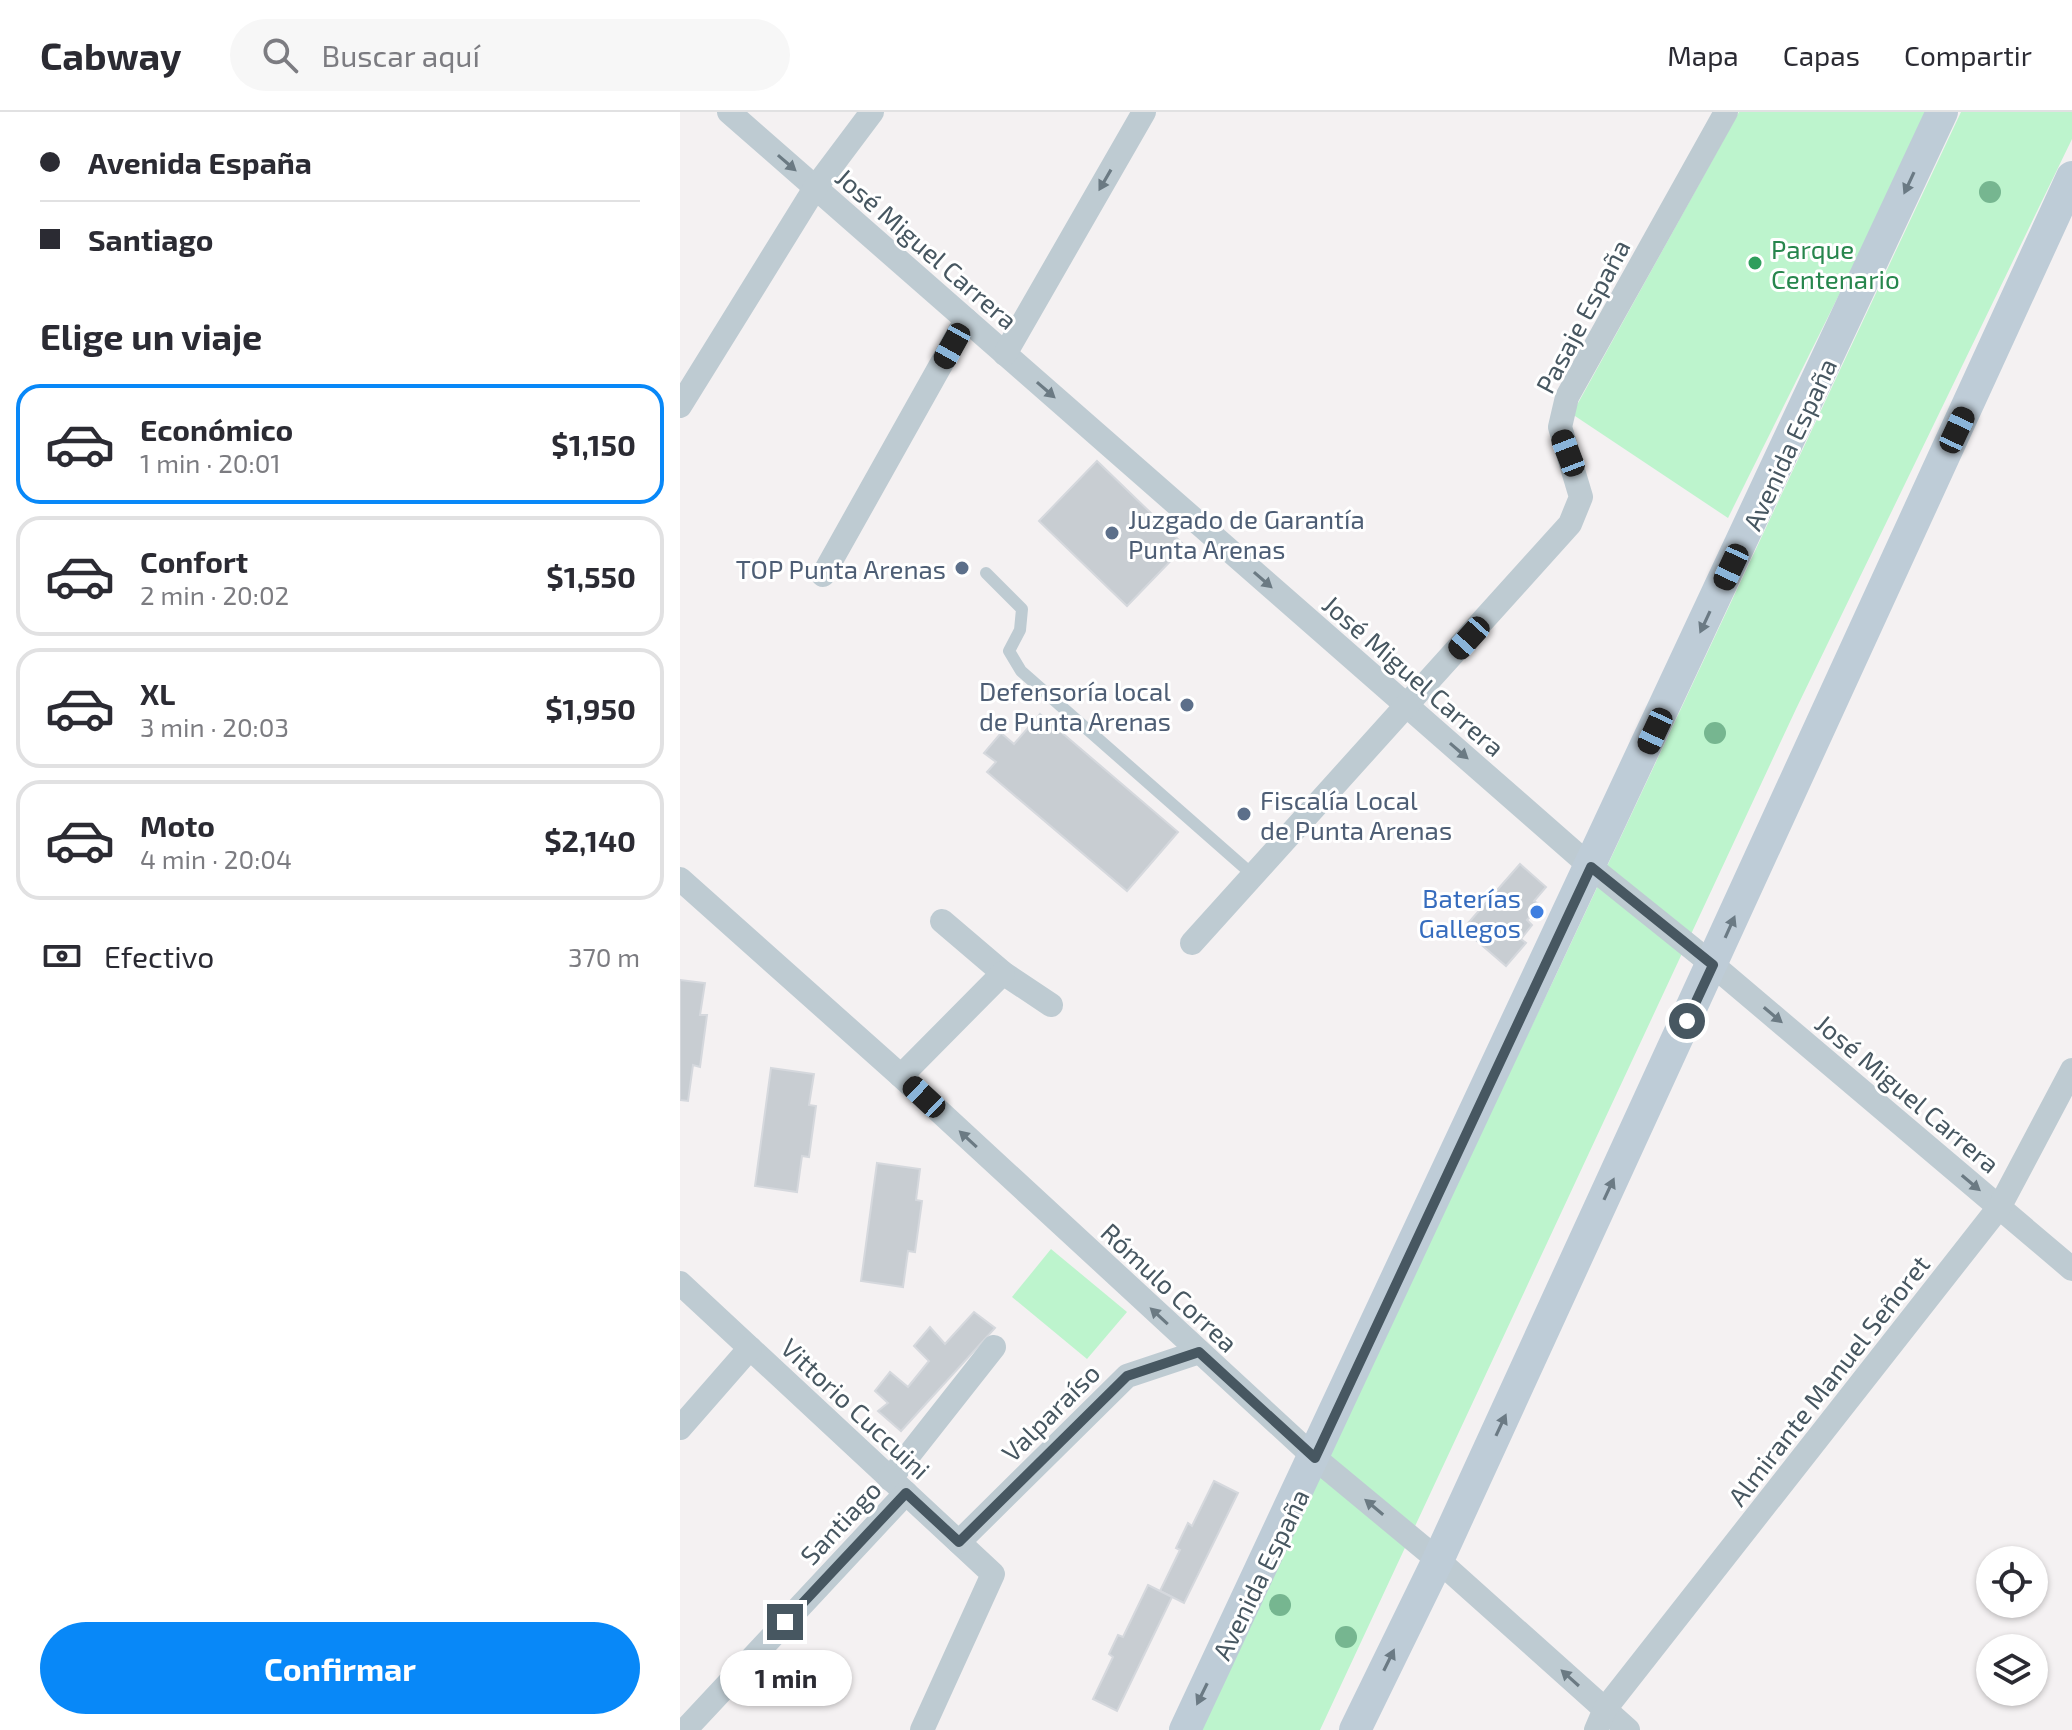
<!DOCTYPE html>
<html lang="es">
<meta charset="utf-8">
<style>
:root{--surface:#fff;--page:#f7f7f7;--text:#2b2b33;--muted:#7c7c81;--line:#e1e1e2;--accent:#0888f8}
body{margin:0;font-family:"Exo 2",sans-serif;background:var(--page);color:var(--text);height:100vh;display:flex;flex-direction:column;font-size:30px;white-space:nowrap}
*{box-sizing:border-box;margin:0}
p{font-size:26px;color:var(--muted)}
.icon{flex:none;width:44px;height:44px;fill:none;stroke:currentColor;stroke-width:2;stroke-linecap:round;stroke-linejoin:round}
.map{position:relative;flex:1;overflow:hidden}
.side{display:flex;flex-direction:column;background:var(--surface);width:680px}
.side>*{flex:none}
.hud{display:grid;align-content:center;height:176px;padding:0 40px;background:var(--surface)}
.fabs{position:absolute;left:1296px;top:1434px;display:grid;gap:16px}
.fabs a{display:grid;place-items:center;width:72px;height:72px;border-radius:50%;background:var(--surface);box-shadow:0 2px 6px #0004;font-size:40px}
.end{position:absolute;width:36px;height:36px;margin:-18px;border:10px solid #475761;background:#fff;box-shadow:0 0 0 4px #fff}
.from{border-radius:50%}
.bubble{position:absolute;height:56px;border-radius:28px;background:var(--surface);box-shadow:0 2px 6px #0004;font-size:26px;font-weight:700;line-height:56px;text-align:center}
.car{position:absolute;width:24px;height:48px;margin:-24px -12px;border-radius:10px;box-shadow:0 0 6px 2px #0007;background:linear-gradient(#222 24%,#8ab4d8 0 40%,#222 0 76%,#8ab4d8 0 86%,#222 0)}
.hud b{display:flex;align-items:center;gap:28px;height:76px;font-size:30px}
.hud b+b{border-top:2px solid var(--line)}
.hud i{width:20px;height:20px;background:var(--text)}
ul{padding:0;list-style:none}
li{display:flex;align-items:center;gap:24px;height:120px;margin:0 16px 12px;padding:0 24px;border:4px solid var(--line);border-radius:24px}
li div{flex:1}
li b{display:block;font-size:30px}
li em{font-style:normal;font-weight:700}
li.on{border-color:var(--accent)}
li>.icon{width:72px;height:72px;stroke-width:1.5}
h2{padding:0 40px;font-size:36px;line-height:96px}
.pay{display:flex;align-items:center;gap:20px;height:88px;padding:0 40px;font-size:30px}
.pay p{margin-inline-start:auto}
.cta{display:flex;gap:16px;margin-top:auto;padding:16px 40px}
.cta a{flex:1;height:92px;border-radius:48px;background:var(--accent);color:#fff;font-size:32px;font-weight:700;line-height:92px;text-align:center}
header{display:flex;align-items:center;gap:48px;box-sizing:border-box;height:112px;padding:0 40px;background:var(--surface);border-bottom:2px solid var(--line)}
header strong{font-size:38px}
nav{display:flex;gap:44px;margin-inline-start:auto;font-size:28px}
.search{width:560px;height:72px;background:var(--page);display:flex;align-items:center;gap:20px;box-sizing:border-box;padding:0 28px;border-radius:44px;color:var(--muted);font-size:30px}
main{display:flex;flex:1;min-height:0}
.map>svg:first-child{display:block}
.green{fill:#bdf4cd}
.building{fill:#c8cdd2;stroke:#d5d8dd;stroke-width:2}
.lines{fill:none;stroke-linecap:round;stroke-linejoin:round}
.service{stroke:#becbd2;stroke-width:12}
.minor{stroke:#becbd2;stroke-width:24}
.secondary{stroke:#beccd7;stroke-width:32}
.tree{fill:#76b690}
.oneway{fill:#6b7a83}
.oneway2{fill:#6b7a84}
.route{stroke:#475761;stroke-width:10}
.leisure-dot{fill:#2e9e5b;stroke:#fff;stroke-width:3}
.service-dot{fill:#5c6f8a;stroke:#fff;stroke-width:3}
.shop-dot{fill:#3f7fe0;stroke:#fff;stroke-width:3}
.labels{text-anchor:middle;dominant-baseline:central;stroke-width:6;stroke-linejoin:round;paint-order:stroke}
.street-label{font-size:26px;fill:#475761;stroke:#fff}
.leisure-label{font-size:26px;fill:#27864d;stroke:#fff;text-anchor:start}
.service-label{font-size:26px;fill:#4e5e75;stroke:#fff;text-anchor:start}
.shop-label{font-size:26px;fill:#366cbe;stroke:#fff;text-anchor:end}
</style>
<header>
<strong>Cabway</strong>
<div class="search"><svg class="icon" aria-label="search" viewBox="0 0 24 24"><circle cx="10" cy="10" r="6"/><path d="M15 15l6 6"/></svg>Buscar aquí</div>
<nav><a>Mapa</a><a>Capas</a><a>Compartir</a></nav>
</header>
<main>
<section class="side">
<div class="hud">
<b><i class="from"></i>Avenida España</b>
<b><i></i>Santiago</b>
</div>
<h2>Elige un viaje</h2>
<ul>
<li class="on"><svg class="icon" aria-label="car" viewBox="0 0 24 24"><path d="M5 17H2v-5l4-1 3-4h7l3 4 3 1v5h-3M9 17h6M6 11h13"/><circle cx="7" cy="17" r="2"/><circle cx="17" cy="17" r="2"/></svg><div><b>Económico</b><p>1 min · 20:01</p></div><em>$1,150</em></li>
<li><svg class="icon" aria-label="car" viewBox="0 0 24 24"><path d="M5 17H2v-5l4-1 3-4h7l3 4 3 1v5h-3M9 17h6M6 11h13"/><circle cx="7" cy="17" r="2"/><circle cx="17" cy="17" r="2"/></svg><div><b>Confort</b><p>2 min · 20:02</p></div><em>$1,550</em></li>
<li><svg class="icon" aria-label="car" viewBox="0 0 24 24"><path d="M5 17H2v-5l4-1 3-4h7l3 4 3 1v5h-3M9 17h6M6 11h13"/><circle cx="7" cy="17" r="2"/><circle cx="17" cy="17" r="2"/></svg><div><b>XL</b><p>3 min · 20:03</p></div><em>$1,950</em></li>
<li><svg class="icon" aria-label="car" viewBox="0 0 24 24"><path d="M5 17H2v-5l4-1 3-4h7l3 4 3 1v5h-3M9 17h6M6 11h13"/><circle cx="7" cy="17" r="2"/><circle cx="17" cy="17" r="2"/></svg><div><b>Moto</b><p>4 min · 20:04</p></div><em>$2,140</em></li>
</ul>
<div class="pay"><svg class="icon" aria-label="cash" viewBox="0 0 24 24"><path d="M3 7h18v10H3z"/><circle cx="12" cy="12" r="2"/></svg>Efectivo<p>370 m</p></div>
<div class="cta"><a>Confirmar</a></div>
</section>
<div class="map">
<svg width="1392" height="1618" viewBox="0 0 1392 1618">
<rect width="100%" height="100%" fill="#f4f1f2"/>
<!-- green -->
<g class="green">
<path d="M1059,0h191l-202,406 -156,-104z"/>
<path d="M1281,0h111v27l-276,570 -476,1021h-126l362,-755z"/>
<path d="M371,1137l76,63 -40,47 -75,-62z"/>
</g>
<!-- building -->
<g class="building">
<path d="M417,349l88,85 -58,60 -88,-85z"/>
<path d="M360,602l138,118 -51,59 -140,-119 9,-10 -12,-9 17,-20 13,11z"/>
<path d="M840,752l26,23 -12,14 6,4 -13,15 5,5 -11,14 5,4 -20,23 -43,-37z"/>
<path d="M0,868l25,3 -5,32h7l-7,52 -7,-2 -5,36 -8,-1z"/>
<path d="M91,956l43,6 -5,31 7,1 -7,51 -7,-1 -5,36 -42,-6z"/>
<path d="M197,1051l43,6 -4,31 6,1 -7,51 -7,-1 -5,36 -42,-6z"/>
<path d="M294,1200l21,16 -94,103 -23,-20 10,-8 -13,-12 15,-19 18,15 21,-26 -15,-15 16,-19 15,17z"/>
<path d="M534,1369l24,12 -54,110 -24,-12 20,-41 -4,-2 12,-25 4,3z"/>
<path d="M468,1473l24,12 -55,114 -24,-12 20,-42 -4,-3 9,-19 5,2z"/>
</g>
<g class="lines">
<!-- service -->
<path class="service" d="M306,461l36,36 -2,21 -11,21 12,20 233,205"/>
<!-- minor -->
<g class="minor">
<path d="M49,0l862,755 122,98 359,304"/>
<path d="M325,242l139,-242"/>
<path d="M0,294l135,-218 57,-76"/>
<path d="M143,463l143,-255"/>
<path d="M0,767l221,197 414,382 123,102 190,170"/>
<path d="M262,809l61,52 48,32"/>
<path d="M512,831l378,-419 11,-27 -21,-70 7,-30 159,-285"/>
<path d="M221,964l102,-103"/>
<path d="M0,1171l313,291 -71,156"/>
<path d="M0,1316l70,-80"/>
<path d="M210,1367l104,-132"/>
<path d="M279,1430l168,-166 72,-24"/>
<path d="M5,1618l221,-237"/>
<path d="M916,1618l9,-21 395,-503 72,-136"/>
</g>
<!-- secondary -->
<g class="secondary">
<path d="M505,1618l757,-1618"/>
<path d="M675,1618l83,-170 634,-1383"/>
</g>
</g>
<!-- trees -->
<g class="tree">
<circle cx="1310" cy="80" r="11"/>
<circle cx="1035" cy="621" r="11"/>
<circle cx="600" cy="1493" r="11"/>
<circle cx="666" cy="1525" r="11"/>
</g>
<!-- one-way arrows -->
<defs><path id="oneway-solid" d="M-6-.8H1V-3.2L6.5 0L1 3.2V.8H-6Z" transform="scale(2)"/></defs>
<g class="oneway">
<use href="#oneway-solid" transform="translate(107 51) rotate(41)"/>
<use href="#oneway-solid" transform="translate(425 68) rotate(120)"/>
<use href="#oneway-solid" transform="translate(366 278) rotate(41)"/>
<use href="#oneway-solid" transform="translate(583 468) rotate(41)"/>
<use href="#oneway-solid" transform="translate(779 639) rotate(41)"/>
<use href="#oneway-solid" transform="translate(1093 903) rotate(40)"/>
<use href="#oneway-solid" transform="translate(288 1027) rotate(-137)"/>
<use href="#oneway-solid" transform="translate(1291 1071) rotate(40)"/>
<use href="#oneway-solid" transform="translate(479 1204) rotate(-137)"/>
<use href="#oneway-solid" transform="translate(694 1395) rotate(-140)"/>
<use href="#oneway-solid" transform="translate(890 1566) rotate(-138)"/>
</g>
<g class="oneway2">
<use href="#oneway-solid" transform="translate(1229 71) rotate(115)"/>
<use href="#oneway-solid" transform="translate(1025 510) rotate(115)"/>
<use href="#oneway-solid" transform="translate(1050 815) rotate(-66)"/>
<use href="#oneway-solid" transform="translate(929 1077) rotate(-65)"/>
<use href="#oneway-solid" transform="translate(821 1313) rotate(-65)"/>
<use href="#oneway-solid" transform="translate(709 1548) rotate(-64)"/>
<use href="#oneway-solid" transform="translate(522 1582) rotate(116)"/>
</g>
<g class="lines">
<!-- route -->
<path class="route" d="M105,1510l121,-129 53,49 168,-166 72,-24 116,106 276,-591 122,98 -26,56"/>
</g>
<!-- markers -->
<circle class="leisure-dot" cx="1075" cy="151" r="8"/>
<g class="service-dot">
<circle cx="432" cy="421" r="8"/>
<circle cx="282" cy="456" r="8"/>
<circle cx="507" cy="593" r="8"/>
<circle cx="564" cy="702" r="8"/>
</g>
<circle class="shop-dot" cx="857" cy="800" r="8"/>
<g class="labels">
<!-- street labels -->
<g class="street-label">
<text transform="translate(247 136) rotate(41)">José Miguel Carrera</text>
<text transform="translate(902 204) rotate(-62)">Pasaje España</text>
<text transform="translate(1109 332) rotate(-65)">Avenida España</text>
<text transform="translate(734 563) rotate(41)">José Miguel Carrera</text>
<text transform="translate(1228 981) rotate(40)">José Miguel Carrera</text>
<text transform="translate(490 1175) rotate(43)">Rómulo Correa</text>
<text transform="translate(1148 1268) rotate(-52)">Almirante Manuel Señoret</text>
<text transform="translate(176 1296) rotate(43)">Vittorio Cuccuini</text>
<text transform="translate(370 1300) rotate(-45)">Valparaíso</text>
<text transform="translate(160 1410) rotate(-47)">Santiago</text>
<text transform="translate(580 1462) rotate(-64)">Avenida España</text>
</g>
<!-- leisure labels -->
<g class="leisure-label">
<text x="1091" y="136">Parque<tspan x="1091" dy="30">Centenario</tspan></text>
</g>
<!-- service labels -->
<g class="service-label">
<text x="448" y="406">Juzgado de Garantía<tspan x="448" dy="30">Punta Arenas</tspan></text>
<text x="266" y="456" text-anchor="end">TOP Punta Arenas</text>
<text x="491" y="578" text-anchor="end">Defensoría local<tspan x="491" dy="30">de Punta Arenas</tspan></text>
<text x="580" y="687">Fiscalía Local<tspan x="580" dy="30">de Punta Arenas</tspan></text>
</g>
<!-- shop labels -->
<g class="shop-label">
<text x="841" y="785">Baterías<tspan x="841" dy="30">Gallegos</tspan></text>
</g>
</g>
</svg>
<div class="fabs">
<a><svg class="icon" aria-label="locate" viewBox="0 0 24 24"><circle cx="12" cy="12" r="6"/><path d="M12 2v4M12 18v4M2 12h4M18 12h4"/></svg></a>
<a><svg class="icon" aria-label="layers" viewBox="0 0 24 24"><path d="M12 4l9 5-9 5-9-5zM3 14l9 5 9-5"/></svg></a>
</div>
<i class="end from" style="left:1007px;top:909px"></i>
<i class="end" style="left:105px;top:1510px"></i>
<div class="bubble" style="left:40px;top:1538px;width:132px">1 min</div>
<i class="car" style="left:272px;top:234px;rotate:209deg"></i>
<i class="car" style="left:1277px;top:318px;rotate:25deg"></i>
<i class="car" style="left:888px;top:341px;rotate:339deg"></i>
<i class="car" style="left:1051px;top:455px;rotate:205deg"></i>
<i class="car" style="left:789px;top:526px;rotate:222deg"></i>
<i class="car" style="left:975px;top:619px;rotate:205deg"></i>
<i class="car" style="left:244px;top:985px;rotate:313deg"></i>
</div>
</main>
